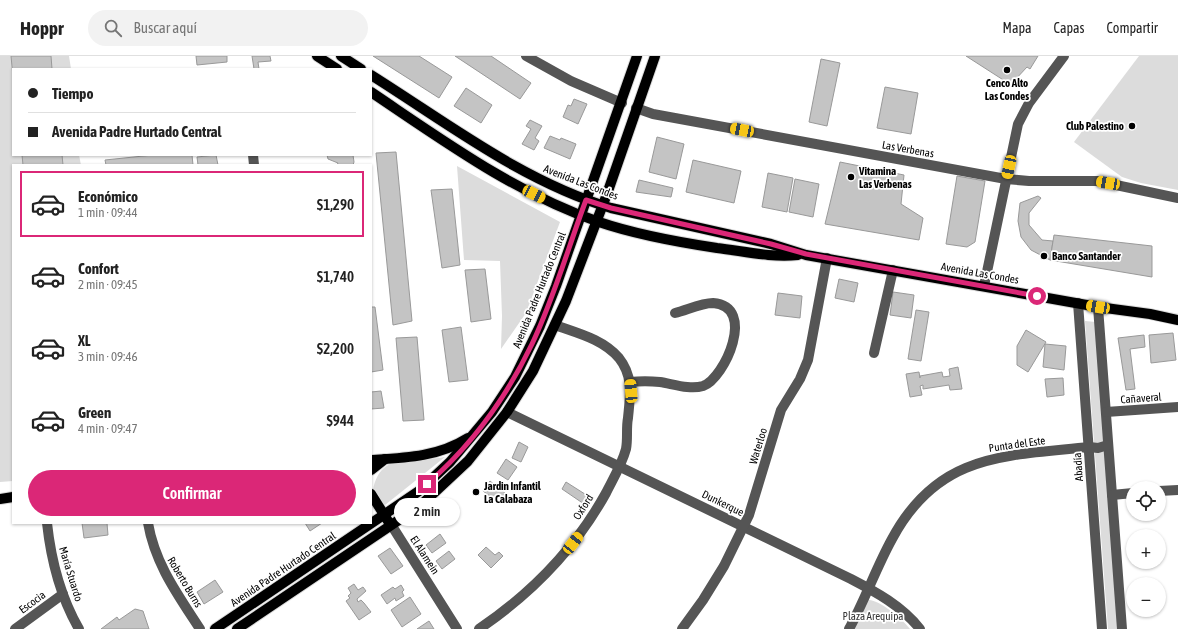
<!DOCTYPE html>
<html lang="es">
<meta charset="utf-8">
<style>
:root{--surface:#fff;--page:#f2f2f2;--text:#222;--muted:#767676;--line:#e0e0e0;--accent:#db2777}
body{margin:0;font-family:"Asap Condensed",sans-serif;background:var(--page);color:var(--text);height:100vh;display:flex;flex-direction:column;font-size:15px;white-space:nowrap}
*{box-sizing:border-box;margin:0}
p{font-size:13px;color:var(--muted)}
.icon{flex:none;width:22px;height:22px;fill:none;stroke:currentColor;stroke-width:2;stroke-linecap:round;stroke-linejoin:round}
.map{position:relative;flex:1;overflow:hidden}
.sheet{position:absolute;left:12px;top:108px;width:360px;height:360px;display:flex;flex-direction:column;background:var(--surface);border-radius:0px;box-shadow:0 1px 3px #0004}
.sheet>*{flex:none}
.hud{position:absolute;left:12px;top:12px;width:360px;height:88px;border-radius:0px;box-shadow:0 1px 3px #0004;display:grid;align-content:center;height:88px;padding:0 16px;background:var(--surface)}
.tools{position:absolute;left:1126px;top:425px;display:grid;gap:8px}
.tools a{display:grid;place-items:center;width:40px;height:40px;border-radius:50%;background:var(--surface);box-shadow:0 1px 3px #0004;font-size:20px}
.end{position:absolute;width:18px;height:18px;margin:-9px;border:5px solid #db2777;background:#fff;box-shadow:0 0 0 2px #fff}
.from{border-radius:50%}
.bubble{position:absolute;height:28px;border-radius:14px;background:var(--surface);box-shadow:0 1px 3px #0004;font-size:13px;font-weight:600;line-height:28px;text-align:center}
.car{position:absolute;width:12px;height:24px;margin:-12px -6px;border-radius:5px;box-shadow:0 0 3px 1px #0007;background:linear-gradient(#f5c518 24%,#345 0 40%,#f5c518 0 76%,#345 0 86%,#f5c518 0)}
.hud b{display:flex;align-items:center;gap:14px;height:38px;font-size:15px}
.hud b+b{border-top:1px solid var(--line)}
.hud i{width:10px;height:10px;background:var(--text)}
ul{padding:7px 0 0;list-style:none}
li{display:flex;align-items:center;gap:12px;height:66px;margin:0 8px 6px;padding:0 8px;border:2px solid transparent;border-radius:0px}
li div{flex:1}
li b{display:block;font-size:15px}
li em{font-style:normal;font-weight:600}
li.active{border-color:var(--accent)}
li>.icon{width:36px;height:36px;stroke-width:1.5}
.action{display:flex;gap:8px;margin-top:auto;padding:8px 16px}
.action a{flex:1;height:46px;border-radius:24px;background:var(--accent);color:#fff;font-size:16px;font-weight:600;line-height:46px;text-align:center}
header{display:flex;align-items:center;gap:24px;box-sizing:border-box;height:56px;padding:0 20px;background:var(--surface);border-bottom:1px solid var(--line)}
header strong{font-size:19px}
nav{display:flex;gap:22px;margin-inline-start:auto;font-size:14px}
.search{width:280px;height:36px;background:var(--page);display:flex;align-items:center;gap:10px;box-sizing:border-box;padding:0 14px;border-radius:22px;color:var(--muted);font-size:15px}
.map>svg:first-child{display:block}
.green{fill:#dcdcdc}
.building{fill:#c4c4c4;stroke:#999}
.lines{fill:none;stroke-linecap:round;stroke-linejoin:round}
.major-casing{stroke:#dbdbdb;stroke-width:12}
.minor{stroke:#555;stroke-width:10}
.major{stroke:#000;stroke-width:10}
.route{stroke:#db2777;stroke-width:5}
.poi-dot{fill:#000;stroke:#fff;stroke-width:1.5}
.labels{text-anchor:middle;dominant-baseline:central;stroke-width:3.5;stroke-linejoin:round;paint-order:stroke}
.poi-label{font-size:11px;font-weight:bold;fill:#000;stroke:#fff;text-anchor:start}
.street-label{font-size:11px;fill:#000;stroke:#fff}
.park-label{font-size:11px;fill:#333;stroke:#fff}
</style>
<header>
<strong>Hoppr</strong>
<div class="search"><svg class="icon" aria-label="search" viewBox="0 0 24 24"><circle cx="10" cy="10" r="6"/><path d="M15 15l6 6"/></svg>Buscar aquí</div>
<nav><a>Mapa</a><a>Capas</a><a>Compartir</a></nav>
</header>
<div class="map">
<svg width="1178" height="573" viewBox="0 0 1178 573">
<rect width="100%" height="100%" fill="#fff"/>
<!-- green -->
<g class="green">
<path d="M0,0h69l2,13h-58v86h66l2,10h-68v316l-13,1z"/>
<path d="M1139,0h39v134l-37,-7 -19,-6 -48,-35z"/>
<path d="M457,110l103,56 -34,91 -25,36 1,-33 -2,-55 -36,-1z"/>
<path d="M1085,265l11,1 22,307h-10z"/>
<path d="M445,401l-60,48 -12,-15c8,-40 41,-27 72,-33z"/>
<path d="M868,544c11,-1 35,20 42,29h-59z"/>
</g>
<!-- building -->
<g class="building">
<path d="M11,0h40l1,13h-39v8z"/>
<path d="M196,0h31v6l-30,3z"/>
<path d="M252,0h18l1,5 -13,1 1,7h-5z"/>
<path d="M373,0h46l33,21 -13,21z"/>
<path d="M455,0h36l40,27 -11,16z"/>
<path d="M966,0h72l-8,13 -3,-2 -13,14 -6,2z"/>
<path d="M821,3l19,4 -13,63 -18,-4z"/>
<path d="M885,31l33,6 -7,41 -34,-6z"/>
<path d="M466,32l26,17 -11,18 -27,-17z"/>
<path d="M574,43l13,5 -9,20 -15,-7 5,-12 3,1z"/>
<path d="M530,64l12,6 -7,12 4,3 -5,9 -12,-6 9,-15 -5,-3z"/>
<path d="M550,80l10,4 1,-2 15,6 -6,15 -26,-11z"/>
<path d="M657,81l27,7 -8,35 -27,-7z"/>
<path d="M396,96l16,169 -19,4 -17,-172z"/>
<path d="M22,99h40l1,10h-40z"/>
<path d="M153,99h39l1,10h-87l-1,-5z"/>
<path d="M216,99l2,10h-20l-1,-8z"/>
<path d="M327,99h26l1,7 -1,3h-16l1,-2 -10,-4z"/>
<path d="M693,104l48,11 -7,32 -48,-11z"/>
<path d="M840,106l64,13 -3,29 22,14 -4,22 -94,-16z"/>
<path d="M768,117l25,5 -6,34 -25,-5z"/>
<path d="M957,120l28,5 -10,61 -8,5 -21,-3z"/>
<path d="M795,123l24,5 -6,33 -24,-5z"/>
<path d="M639,124l34,8 -2,9 -35,-5z"/>
<path d="M452,133l8,76 -18,3 -11,-78z"/>
<path d="M1038,140l3,2 -12,15v12l13,15 11,1 -3,19 -19,-10 -10,-13 -3,-16 2,-18z"/>
<path d="M1054,179l98,11v31l-102,-17z"/>
<path d="M485,213l6,50 -20,3 -6,-52z"/>
<path d="M839,223l19,4 -4,19 -19,-4z"/>
<path d="M893,236l21,3 -3,23 -21,-3z"/>
<path d="M778,237l24,3 -2,22 -25,-3z"/>
<path d="M371,251h4l8,63 -12,2z"/>
<path d="M916,254l13,2 -8,49 -13,-2z"/>
<path d="M461,271l7,53 -19,2 -7,-52z"/>
<path d="M1026,274l20,12 -18,30 -11,-7v-19z"/>
<path d="M1173,277l3,27 -25,3 -2,-28z"/>
<path d="M1144,279l1,12 -15,2 5,40 -9,1 -8,-52z"/>
<path d="M417,281l7,83 -21,1 -7,-83z"/>
<path d="M1045,288l21,2 -2,24 -21,-3z"/>
<path d="M958,311l4,22 -12,1 -1,-5 -26,4v-4l-3,1 2,9 -12,2 -4,-23 13,-2 1,6v-2l22,-4 1,5 7,-1 -1,-7z"/>
<path d="M1063,322l1,17 -17,2 -2,-18z"/>
<path d="M381,335l3,17 -13,1v-17z"/>
<path d="M519,386l9,5 -7,15 -9,-4z"/>
<path d="M506,403l11,8 -9,13 -11,-7z"/>
<path d="M490,425l15,12 -7,9 -15,-11z"/>
<path d="M566,426l22,14 -4,8 -22,-15z"/>
<path d="M82,467h25l1,12 -24,3z"/>
<path d="M305,467h17l-12,8z"/>
<path d="M440,478l6,9 -14,10 -6,-8z"/>
<path d="M486,491l9,8 4,-3 4,4 -12,12 -13,-13z"/>
<path d="M390,492l13,18 -12,8 -13,-18z"/>
<path d="M449,495l6,8 -13,10 -6,-8z"/>
<path d="M215,524l8,12 -19,12 -7,-12z"/>
<path d="M354,528l4,6 5,-3 3,4 -9,8 1,3 3,-2 3,3 7,9 -12,8 -13,-19 4,-3 -2,-2 3,-3 -3,-5z"/>
<path d="M401,529l3,5 -2,2 2,4 -8,5 -1,-3 -8,6 -6,-9 12,-8 2,2z"/>
<path d="M410,541l11,17 -19,13 -11,-17z"/>
<path d="M135,553l8,2 6,18h-48l16,-12 2,3z"/>
<path d="M429,565l5,8h-17z"/>
</g>
<g class="lines">
<defs>
<g id="major">
<path d="M317,0l20,13"/>
<path d="M341,0l20,13"/>
<path d="M371,19c78,49 151,106 240,133l160,36 35,11 292,52 52,7 28,6"/>
<path d="M371,36c73,49 144,101 228,130 38,13 78,20 118,26 26,3 54,10 81,7"/>
<path d="M371,404c34,-2 67,-3 97,-22"/>
<path d="M371,414l14,-11"/>
<path d="M371,438l17,27"/>
<path d="M0,443l13,-2"/>
<path d="M215,573l204,-138 31,-29 42,-50 23,-35 25,-51 16,-40 81,-230"/>
<path d="M237,573l184,-124 47,-44 39,-49 26,-41 33,-70 41,-107 48,-138"/>
</g>
</defs>
<!-- major casing -->
<use href="#major" class="major-casing"/>
<!-- minor -->
<g class="minor">
<path d="M526,0l45,25 51,22"/>
<path d="M636,52l17,6 353,65 23,2h68l81,17"/>
<path d="M253,99l1,10"/>
<path d="M984,230l34,-162 11,-21 35,-47"/>
<path d="M1078,247l24,326"/>
<path d="M1098,251l24,322"/>
<path d="M874,297l19,-83"/>
<path d="M630,326c10,-1 20,-1 30,0 13,2 30,8 43,4 22,-8 54,-80 10,-83 -12,0 -26,7 -38,10"/>
<path d="M507,356l344,167c25,13 51,27 69,50"/>
<path d="M1106,356l72,-5"/>
<path d="M1159,435l19,-1"/>
<path d="M1112,439l21,-2"/>
<path d="M47,467c4,37 13,73 32,106"/>
<path d="M148,467c7,41 30,72 52,106"/>
<path d="M392,470l65,103"/>
<path d="M15,573l48,-35"/>
<path d="M479,573c53,-36 96,-80 127,-136 7,-14 16,-29 20,-44 2,-10 0,-21 2,-31 2,-22 6,-41 -9,-60 -16,-19 -42,-25 -64,-33"/>
<path d="M682,573l21,-29 21,-34 25,-51 32,-105 19,-31 8,-19 19,-102"/>
<path d="M849,573c16,-29 27,-61 43,-90 46,-86 112,-83 197,-92l9,1 10,-3"/>
</g>
<!-- major -->
<use href="#major" class="major"/>
</g>
<g class="lines">
<!-- route -->
<path class="route" d="M427,428c44,-38 80,-88 105,-140 22,-46 36,-96 54,-144l25,8 160,36 35,10 231,42"/>
</g>
<!-- markers -->
<g class="poi-dot">
<circle cx="1007" cy="14" r="4"/>
<circle cx="1132" cy="70" r="4"/>
<circle cx="851" cy="121" r="4"/>
<circle cx="1044" cy="200" r="4"/>
<circle cx="476" cy="436" r="4"/>
</g>
<g class="labels">
<!-- poi labels -->
<g class="poi-label">
<text x="1007" y="27" text-anchor="middle">Cenco Alto<tspan x="1007" dy="13">Las Condes</tspan></text>
<text x="1124" y="70" text-anchor="end">Club Palestino</text>
<text x="859" y="115">Vitamina<tspan x="859" dy="13">Las Verbenas</tspan></text>
<text x="1052" y="200">Banco Santander</text>
<text x="484" y="430">Jardin Infantil<tspan x="484" dy="13">La Calabaza</tspan></text>
</g>
<!-- street labels -->
<g class="street-label">
<text transform="translate(908 93) rotate(10)">Las Verbenas</text>
<text transform="translate(581 126) rotate(21)">Avenida Las Condes</text>
<text transform="translate(980 217) rotate(10)">Avenida Las Condes</text>
<text transform="translate(539 234) rotate(-68)">Avenida Padre Hurtado Central</text>
<text transform="translate(1141 342) rotate(-4)">Cañaveral</text>
<text transform="translate(1017 388) rotate(-8)">Punta del Este</text>
<text transform="translate(758 390) rotate(-73)">Waterloo</text>
<text transform="translate(1078 411) rotate(-94)">Abadía</text>
<text transform="translate(723 447) rotate(26)">Dunkerque</text>
<text transform="translate(583 451) rotate(-58)">Oxford</text>
<text transform="translate(425 499) rotate(57)">El Alamein</text>
<text transform="translate(283 513) rotate(-34)">Avenida Padre Hurtado Central</text>
<text transform="translate(71 518) rotate(73)">María Stuardo</text>
<text transform="translate(185 526) rotate(59)">Roberto Burns</text>
<text transform="translate(32 546) rotate(-36)">Escocia</text>
</g>
<!-- park labels -->
<g class="park-label">
<text x="873" y="560">Plaza Arequipa</text>
</g>
</g>
</svg>
<div class="tools">
<a><svg class="icon" aria-label="locate" viewBox="0 0 24 24"><circle cx="12" cy="12" r="6"/><path d="M12 2v4M12 18v4M2 12h4M18 12h4"/></svg></a>
<a>+</a>
<a>−</a>
</div>
<i class="end from" style="left:1037px;top:240px"></i>
<i class="end" style="left:427px;top:428px"></i>
<div class="bubble" style="left:394px;top:442px;width:66px">2 min</div>
<i class="car" style="left:742px;top:74px;rotate:281deg"></i>
<i class="car" style="left:1009px;top:111px;rotate:192deg"></i>
<i class="car" style="left:1108px;top:127px;rotate:280deg"></i>
<i class="car" style="left:534px;top:138px;rotate:116deg"></i>
<i class="car" style="left:1098px;top:251px;rotate:280deg"></i>
<i class="car" style="left:631px;top:335px;rotate:355deg"></i>
<i class="car" style="left:573px;top:487px;rotate:38deg"></i>
<div class="hud">
<b><i class="from"></i>Tiempo</b>
<b><i></i>Avenida Padre Hurtado Central</b>
</div>
<section class="sheet">
<ul>
<li class="active"><svg class="icon" aria-label="car" viewBox="0 0 24 24"><path d="M5 17H2v-5l4-1 3-4h7l3 4 3 1v5h-3M9 17h6M6 11h13"/><circle cx="7" cy="17" r="2"/><circle cx="17" cy="17" r="2"/></svg><div><b>Económico</b><p>1 min · 09:44</p></div><em>$1,290</em></li>
<li><svg class="icon" aria-label="car" viewBox="0 0 24 24"><path d="M5 17H2v-5l4-1 3-4h7l3 4 3 1v5h-3M9 17h6M6 11h13"/><circle cx="7" cy="17" r="2"/><circle cx="17" cy="17" r="2"/></svg><div><b>Confort</b><p>2 min · 09:45</p></div><em>$1,740</em></li>
<li><svg class="icon" aria-label="car" viewBox="0 0 24 24"><path d="M5 17H2v-5l4-1 3-4h7l3 4 3 1v5h-3M9 17h6M6 11h13"/><circle cx="7" cy="17" r="2"/><circle cx="17" cy="17" r="2"/></svg><div><b>XL</b><p>3 min · 09:46</p></div><em>$2,200</em></li>
<li><svg class="icon" aria-label="car" viewBox="0 0 24 24"><path d="M5 17H2v-5l4-1 3-4h7l3 4 3 1v5h-3M9 17h6M6 11h13"/><circle cx="7" cy="17" r="2"/><circle cx="17" cy="17" r="2"/></svg><div><b>Green</b><p>4 min · 09:47</p></div><em>$944</em></li>
</ul>
<div class="action"><a>Confirmar</a></div>
</section>
</div>
